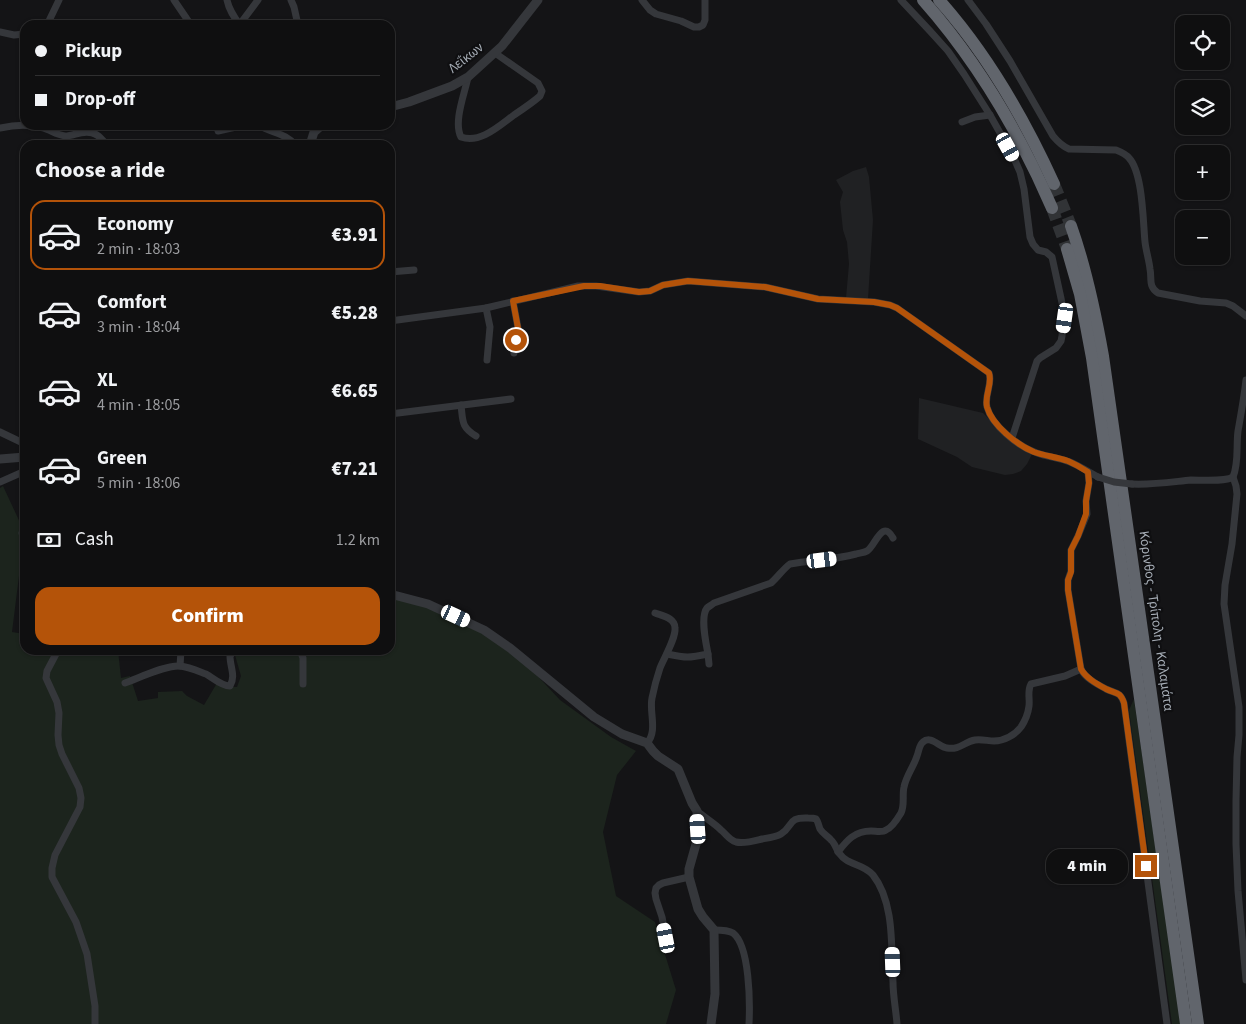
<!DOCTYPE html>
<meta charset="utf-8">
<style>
:root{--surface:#0f0f10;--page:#181819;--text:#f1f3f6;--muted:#9b9c9f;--line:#2f2f30;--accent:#b45309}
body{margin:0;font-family:"Source Sans 3",sans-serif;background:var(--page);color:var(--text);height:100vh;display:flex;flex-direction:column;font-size:19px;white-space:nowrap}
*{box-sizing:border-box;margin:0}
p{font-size:16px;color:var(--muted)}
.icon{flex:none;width:28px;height:28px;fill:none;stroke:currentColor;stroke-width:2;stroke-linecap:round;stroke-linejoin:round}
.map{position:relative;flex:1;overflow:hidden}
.sheet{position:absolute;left:20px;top:140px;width:375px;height:515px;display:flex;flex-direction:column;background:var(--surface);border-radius:15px;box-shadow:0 1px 4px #0004,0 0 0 1px var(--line)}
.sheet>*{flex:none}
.top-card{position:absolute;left:20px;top:20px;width:375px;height:110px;border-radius:15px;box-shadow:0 1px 4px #0004,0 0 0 1px var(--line);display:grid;align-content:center;height:110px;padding:0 15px;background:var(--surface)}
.buttons{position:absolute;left:1175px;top:15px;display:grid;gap:10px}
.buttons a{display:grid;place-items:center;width:55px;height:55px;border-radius:10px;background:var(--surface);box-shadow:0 1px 4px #0004,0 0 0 1px var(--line);font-size:25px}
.end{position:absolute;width:22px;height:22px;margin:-11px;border:6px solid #b45309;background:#fff;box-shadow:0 0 0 2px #fff}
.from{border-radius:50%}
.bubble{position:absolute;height:35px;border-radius:15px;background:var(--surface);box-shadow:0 1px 4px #0004,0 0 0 1px var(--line);font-size:16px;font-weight:800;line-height:35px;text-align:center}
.car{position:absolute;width:15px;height:30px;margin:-15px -8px;border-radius:6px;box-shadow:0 0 4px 1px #0007;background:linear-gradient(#fff 24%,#345 0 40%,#fff 0 76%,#345 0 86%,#fff 0)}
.top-card b{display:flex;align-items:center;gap:18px;height:48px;font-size:19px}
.top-card b+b{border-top:1px solid var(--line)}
.top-card i{width:12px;height:12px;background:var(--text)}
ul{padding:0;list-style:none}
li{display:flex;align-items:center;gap:15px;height:70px;margin:0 10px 8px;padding:0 5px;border:2px solid transparent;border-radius:15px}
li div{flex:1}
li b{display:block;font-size:19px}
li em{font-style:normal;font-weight:800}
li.on{border-color:var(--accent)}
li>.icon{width:45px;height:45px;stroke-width:1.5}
h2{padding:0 15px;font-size:22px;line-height:60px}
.pay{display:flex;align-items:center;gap:12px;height:55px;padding:0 15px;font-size:19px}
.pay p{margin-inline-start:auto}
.cta{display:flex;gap:10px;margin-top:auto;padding:10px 15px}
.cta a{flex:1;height:58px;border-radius:15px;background:var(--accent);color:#fff;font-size:20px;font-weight:800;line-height:58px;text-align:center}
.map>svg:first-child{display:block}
.built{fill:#202123}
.green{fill:#1c241d}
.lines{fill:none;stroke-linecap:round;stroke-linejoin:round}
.motorway-tunnel{stroke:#313336;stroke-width:12;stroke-dasharray:12 6;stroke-linecap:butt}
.minor{stroke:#35373b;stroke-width:7}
.tertiary{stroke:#35373b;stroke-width:9}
.motorway{stroke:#61656c;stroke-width:12}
.minor-bridge{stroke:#35373b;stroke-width:7}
.route{stroke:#b45309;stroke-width:6}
.labels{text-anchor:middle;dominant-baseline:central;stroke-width:4.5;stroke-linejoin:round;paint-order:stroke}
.street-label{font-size:14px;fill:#a6adb6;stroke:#0f0f11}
</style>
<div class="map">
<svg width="1246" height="1024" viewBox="0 0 1246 1024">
<rect width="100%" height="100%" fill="#141416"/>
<!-- built -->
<g class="built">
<path d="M866,167l3,10 4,43 -5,79 -22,-1 3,-34 -2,-22 -4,-12 -3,-28 3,-10 -7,-12 17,-9z"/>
<path d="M919,398l64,15 30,30 19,11 -5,10 -6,7 -8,3 -8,1 -33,-8 -15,-10 -39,-18z"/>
</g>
<!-- green -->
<g class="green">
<path d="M3,486l20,43 -4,47 -7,56 13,2v16h93l3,28 9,-2 8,25 20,-3v-6l24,-1 5,5 17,9 13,-22 8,4h12l4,-11 -6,-21 -10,-1 -4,-4h169v-52l30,6 44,19 33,19 35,28 28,30 51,37 25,14 -19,24 -14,57 13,64 39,26 21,68 -10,34h-666v-536z"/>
<path d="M1134,699l47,325h-9l-43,-314z"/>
</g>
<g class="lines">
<!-- motorway-tunnel -->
<g class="motorway-tunnel">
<path d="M1054,184l17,42"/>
<path d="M1052,208l15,41"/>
</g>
<!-- minor -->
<g class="minor">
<path d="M174,0l17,25"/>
<path d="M227,0c2,10 7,17 13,25"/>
<path d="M291,0l3,7 4,18"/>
<path d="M642,0l8,10 6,4 25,7 13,6h5l4,-2 2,-5v-20"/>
<path d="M901,0l29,31 18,20 16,23 26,41 23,41 7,16 4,17 6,48 3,7 5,6 8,2 6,5 12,55 -2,24 -1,5 -5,7 -16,10 -3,3 -25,77"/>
<path d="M968,0l18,24 24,37 43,75c5,6 9,10 16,13l47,1c5,2 10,4 13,8 14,15 14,64 16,84 1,9 4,18 5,27 2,9 -2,18 8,24l42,8 26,2 7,3 13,10"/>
<path d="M240,24l18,-24"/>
<path d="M47,25l12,-25"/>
<path d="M0,32l14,3 11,-1"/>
<path d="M468,77c-3,16 -15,45 -7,60 19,7 38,-11 53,-22 9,-6 18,-12 26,-19l2,-5 -4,-8 -43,-30"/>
<path d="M962,122l13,-5 15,-2"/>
<path d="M259,125c11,8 27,8 36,20"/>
<path d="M0,128c14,-3 29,-4 43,0 7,2 14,7 22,8 9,0 17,-6 27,-3 7,1 10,7 15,12"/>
<path d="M218,131l27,-6"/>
<path d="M390,272l24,-2"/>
<path d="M513,301l5,27 -4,25"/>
<path d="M486,308l4,19 -3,33"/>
<path d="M390,321l96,-13 92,-22h18l43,6 11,-1 13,-6 25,-4 77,6 53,12 56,3 16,3 7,3 92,65c4,11 -5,22 -2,34 5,19 32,40 50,46 11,4 23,5 33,9 10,4 18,10 28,15"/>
<path d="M461,405c2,16 0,22 15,31"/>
<path d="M390,414l121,-15"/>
<path d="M0,432l25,12"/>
<path d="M1088,472l1,11 -3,18 1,13 -9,22 -7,14v21l-3,9v10l13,79c4,9 16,15 25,20 10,5 14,2 18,14l43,321"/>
<path d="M1233,477l3,9 1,8 -5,50 -7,41 -1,19 15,103v28l-2,22 -1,44v43l2,47 8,89"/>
<path d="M0,482l25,-11"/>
<path d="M1132,484c20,1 39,-2 59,-4 11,0 34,2 42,-3 6,-14 3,-31 5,-46 3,-17 6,-33 8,-51"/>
<path d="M22,533h3"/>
<path d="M57,650l-1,4 -9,17 -1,7 11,24 2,11 -1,22 1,10 3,9 17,34 2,10 -1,9 -25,48 -3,13v9l24,45 11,32 8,52v18"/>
<path d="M300,650l3,8v26"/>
<path d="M667,654c19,4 22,4 41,0 -2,-11 -8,-37 -1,-46 1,-1 6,-4 7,-5l57,-20c7,-6 12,-14 19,-19 22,-4 44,-4 66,-10 3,-1 8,-1 11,-3 8,-4 15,-33 26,-13"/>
<path d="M708,654l1,10"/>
<path d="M180,666l1,-16"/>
<path d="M125,683c14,-5 40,-18 55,-17 9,1 18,5 26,8 7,4 15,12 24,12 6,-10 0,-19 0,-30l3,-4 3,-2"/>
<path d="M647,743c11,-12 2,-31 5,-45 2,-10 5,-21 8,-30 4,-10 16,-30 15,-40 0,-10 -12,-12 -20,-15"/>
<path d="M697,811c8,7 17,12 24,19 5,4 8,10 15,12 8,2 18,-1 26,-3 6,-1 14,-2 19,-5 13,-8 6,-17 27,-16 2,0 6,0 8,1 2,2 3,8 4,10 3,5 8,7 11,11 4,3 5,9 8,13 9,13 24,10 34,22 22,28 18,74 20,107 0,14 3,28 4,42"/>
<path d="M838,852c9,-12 17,-21 33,-21 5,0 11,2 15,-1 6,-2 12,-12 15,-17 4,-8 1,-18 3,-26 2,-11 10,-21 13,-31 2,-5 2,-11 6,-14 8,-7 16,5 24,6 13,2 17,-6 28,-8 7,-1 13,1 19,1 10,0 21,-6 27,-14 4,-6 7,-13 8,-21 1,-7 -2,-15 2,-22l34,-8 16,-7"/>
<path d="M714,930c6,0 14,0 19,3 17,13 17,71 16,91"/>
<path d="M666,938l-4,-21 -6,-18 -1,-6 1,-5 3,-3 4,-2 26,-6"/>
</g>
<!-- tertiary -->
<g class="tertiary">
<path d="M390,107l19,-5 43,-16 16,-9 34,-31 36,-46"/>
<path d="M310,145l4,-13 8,-7"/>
<path d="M0,459l25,-2"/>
<path d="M390,594l38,10 56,26 26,18 84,69 28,17 25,9 6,8 5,5 20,13 14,34 5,8 1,26 -9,32v8l9,32 5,8 11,13 1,64 -4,30"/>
</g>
<!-- motorway -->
<g class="motorway">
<path d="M923,0c55,62 96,132 129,208"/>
<path d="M939,0c48,54 85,118 115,184"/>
<path d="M1071,226c15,42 24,85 32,130l95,668"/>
<path d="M1067,249l13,45 12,64 94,666"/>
</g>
<!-- minor-bridge -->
<path class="minor-bridge" d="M1098,477l16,5 18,2"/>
</g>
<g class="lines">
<!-- route -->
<path class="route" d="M516,340l2,-12 -5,-27 71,-15h16l39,6 11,-1 13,-6 25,-4 77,6 53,12 56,3 16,3 7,3 92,65c4,11 -5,22 -2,34 5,18 30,38 47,45 11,4 23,5 34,9 7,3 14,7 20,11l1,11 -3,18v13l-8,22 -7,14v22l-3,8v10l13,79c5,9 16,15 25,20 10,5 14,2 18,14l22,163"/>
</g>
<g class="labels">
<!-- street labels -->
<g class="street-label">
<text transform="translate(466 58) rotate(-38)">Λεΐκων</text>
<text transform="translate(1156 621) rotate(82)">Κόρινθος - Τρίπολη - Καλαμάτα</text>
</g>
</g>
</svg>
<div class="buttons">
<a><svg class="icon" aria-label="locate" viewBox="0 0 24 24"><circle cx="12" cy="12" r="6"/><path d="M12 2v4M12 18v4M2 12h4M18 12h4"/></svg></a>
<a><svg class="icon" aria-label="layers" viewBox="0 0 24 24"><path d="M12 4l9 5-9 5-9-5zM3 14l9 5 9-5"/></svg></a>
<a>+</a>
<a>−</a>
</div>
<i class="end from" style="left:516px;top:340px"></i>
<i class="end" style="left:1146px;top:866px"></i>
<div class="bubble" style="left:1046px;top:849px;width:82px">4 min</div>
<i class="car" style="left:1008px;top:147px;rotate:151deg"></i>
<i class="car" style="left:1065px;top:318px;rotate:188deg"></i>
<i class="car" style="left:822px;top:560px;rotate:83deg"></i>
<i class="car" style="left:456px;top:616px;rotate:115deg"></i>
<i class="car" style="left:698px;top:829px;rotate:356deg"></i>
<i class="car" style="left:666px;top:938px;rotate:349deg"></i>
<i class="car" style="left:893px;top:962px;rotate:358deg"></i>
<div class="top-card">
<b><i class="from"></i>Pickup</b>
<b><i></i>Drop-off</b>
</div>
<section class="sheet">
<h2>Choose a ride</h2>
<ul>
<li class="on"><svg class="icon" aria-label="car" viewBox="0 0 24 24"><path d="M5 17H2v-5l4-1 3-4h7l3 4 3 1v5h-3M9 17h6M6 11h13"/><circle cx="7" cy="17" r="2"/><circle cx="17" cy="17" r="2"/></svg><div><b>Economy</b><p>2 min · 18:03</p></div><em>€3.91</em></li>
<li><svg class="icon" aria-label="car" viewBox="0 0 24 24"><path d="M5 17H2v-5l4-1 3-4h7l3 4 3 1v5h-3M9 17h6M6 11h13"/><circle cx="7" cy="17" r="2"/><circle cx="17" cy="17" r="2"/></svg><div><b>Comfort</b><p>3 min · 18:04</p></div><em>€5.28</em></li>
<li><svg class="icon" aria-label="car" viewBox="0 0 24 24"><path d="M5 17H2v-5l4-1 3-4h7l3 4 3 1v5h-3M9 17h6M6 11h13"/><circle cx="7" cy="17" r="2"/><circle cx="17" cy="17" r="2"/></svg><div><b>XL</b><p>4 min · 18:05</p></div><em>€6.65</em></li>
<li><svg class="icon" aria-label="car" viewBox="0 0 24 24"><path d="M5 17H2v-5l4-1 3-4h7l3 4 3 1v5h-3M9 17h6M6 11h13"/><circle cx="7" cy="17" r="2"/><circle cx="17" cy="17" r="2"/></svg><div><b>Green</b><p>5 min · 18:06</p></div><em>€7.21</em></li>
</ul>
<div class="pay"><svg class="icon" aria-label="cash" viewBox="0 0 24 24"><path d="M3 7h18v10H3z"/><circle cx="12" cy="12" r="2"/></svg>Cash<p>1.2 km</p></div>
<div class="cta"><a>Confirm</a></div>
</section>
</div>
